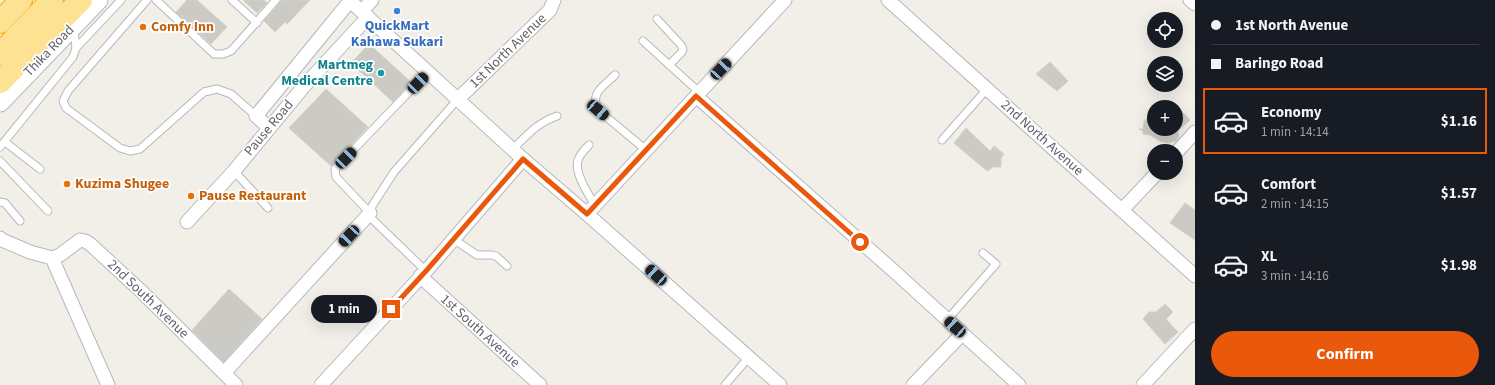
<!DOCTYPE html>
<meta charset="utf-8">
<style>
:root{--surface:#171b24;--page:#20242c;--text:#f1f3f6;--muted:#9ea1a6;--line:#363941;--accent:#ea580c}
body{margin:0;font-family:"Source Sans 3",sans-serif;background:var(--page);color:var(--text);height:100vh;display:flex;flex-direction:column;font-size:15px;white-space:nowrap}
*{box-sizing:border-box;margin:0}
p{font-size:13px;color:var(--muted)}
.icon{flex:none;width:22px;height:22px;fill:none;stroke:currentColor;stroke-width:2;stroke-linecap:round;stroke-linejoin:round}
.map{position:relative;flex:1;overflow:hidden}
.sheet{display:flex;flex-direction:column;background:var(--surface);width:300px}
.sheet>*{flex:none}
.banner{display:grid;align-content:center;height:88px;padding:0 16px;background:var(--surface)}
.controls{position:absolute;left:1147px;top:12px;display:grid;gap:8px}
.controls a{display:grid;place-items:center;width:36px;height:36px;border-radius:50%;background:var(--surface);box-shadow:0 4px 16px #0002;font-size:20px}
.end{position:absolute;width:18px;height:18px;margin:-9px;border:5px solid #ea580c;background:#fff;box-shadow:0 0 0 2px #fff}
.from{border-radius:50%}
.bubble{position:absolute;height:28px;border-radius:14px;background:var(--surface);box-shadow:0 4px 16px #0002;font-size:13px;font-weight:700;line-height:28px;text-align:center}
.car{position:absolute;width:12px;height:24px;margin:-12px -6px;border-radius:5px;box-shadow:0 0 3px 1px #0007;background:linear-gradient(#222 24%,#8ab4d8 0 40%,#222 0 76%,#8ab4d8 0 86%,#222 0)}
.banner b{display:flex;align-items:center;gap:14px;height:38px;font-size:15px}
.banner b+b{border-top:1px solid var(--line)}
.banner i{width:10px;height:10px;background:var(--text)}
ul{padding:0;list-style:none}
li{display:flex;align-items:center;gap:12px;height:66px;margin:0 8px 6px;padding:0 8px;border:2px solid transparent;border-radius:0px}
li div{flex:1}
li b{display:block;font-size:15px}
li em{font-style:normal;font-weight:700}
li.on{border-color:var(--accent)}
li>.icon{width:36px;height:36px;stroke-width:1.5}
.action{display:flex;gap:8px;margin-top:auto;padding:8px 16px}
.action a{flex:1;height:46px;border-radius:24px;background:var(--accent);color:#fff;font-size:16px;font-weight:700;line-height:46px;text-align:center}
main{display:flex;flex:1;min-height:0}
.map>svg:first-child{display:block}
.building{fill:#cccac5;stroke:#d6d1c6}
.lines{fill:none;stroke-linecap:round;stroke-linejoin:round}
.lane-casing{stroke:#b5b8bc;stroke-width:9}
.street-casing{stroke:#b5b8bc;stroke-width:15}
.secondary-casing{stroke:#b6babf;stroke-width:21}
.highway-casing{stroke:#f9ab00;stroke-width:24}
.lane{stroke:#fff;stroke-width:7}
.street{stroke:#fff;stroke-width:13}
.secondary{stroke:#fff;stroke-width:19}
.highway{stroke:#fde293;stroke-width:22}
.route{stroke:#ea580c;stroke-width:5}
.shop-dot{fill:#3f7fe0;stroke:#fff;stroke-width:1.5}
.food-dot{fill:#e8710a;stroke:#fff;stroke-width:1.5}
.culture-dot{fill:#0f9aa8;stroke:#fff;stroke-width:1.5}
.labels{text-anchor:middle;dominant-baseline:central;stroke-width:3.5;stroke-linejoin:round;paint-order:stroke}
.shop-label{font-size:14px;font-weight:bold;fill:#366cbe;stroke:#fff}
.food-label{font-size:14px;font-weight:bold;fill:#c56008;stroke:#fff;text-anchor:start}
.street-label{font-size:14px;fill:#5f6368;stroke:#fff}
.culture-label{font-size:14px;font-weight:bold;fill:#0d838f;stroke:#fff;text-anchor:end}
</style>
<main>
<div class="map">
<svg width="1195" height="385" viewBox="0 0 1195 385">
<rect width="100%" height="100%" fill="#f1efe8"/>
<!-- building -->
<g class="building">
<path d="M187,0h10l30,27 -16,17 -35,-32z"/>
<path d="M243,0h21l3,3 -10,10z"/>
<path d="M281,0h29l-23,24 -2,-2 -10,10 -11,-11 16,-18z"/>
<path d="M369,44l42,38 -18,20 -42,-39z"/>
<path d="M1050,62l18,19 -11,10 -21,-17z"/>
<path d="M326,89l42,38 -37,39 -42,-38z"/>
<path d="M1176,105l14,15 -12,11 1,6 -3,4 -9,2 -7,-2 -10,-6 -7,-1v-3l-4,-2h4l1,-7 10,-13v20h22z"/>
<path d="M966,128l24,23 4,-5 10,8 -3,4v9h-8l-6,4 -33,-28z"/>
<path d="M1185,203l10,7v30l-25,-17z"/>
<path d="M229,289l33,30 -38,43 -32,-32z"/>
<path d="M1165,304l8,8 -7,7 12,13 -13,12 -22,-25 6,-7h7z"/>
</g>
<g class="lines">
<defs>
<g id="lane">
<path d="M147,0l-79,91 -5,10 3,7 54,40 10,3 10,-2 64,-57 13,-3 14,5 25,22"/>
<path d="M156,0l58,54h9l8,-3 45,-51"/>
<path d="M232,0l25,23"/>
<path d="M657,19l24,26 2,4 -1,3 -13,13"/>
<path d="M643,41l56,51"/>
<path d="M76,48l45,-48"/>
<path d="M615,75c-12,12 -25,17 -17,35l48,40"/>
<path d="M942,140l45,-51"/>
<path d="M5,142l35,27"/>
<path d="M589,145c-4,4 -8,8 -10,13 -7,12 9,36 16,47"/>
<path d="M0,147l73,-90 3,-9 -2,-18"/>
<path d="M512,150c15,-15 25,-27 45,-34"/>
<path d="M0,161l48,50"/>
<path d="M234,171l34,37"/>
<path d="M0,202l5,1 15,18"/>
<path d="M370,213l-34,-36 -1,-8 93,-97"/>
<path d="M453,239l24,16h15l4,1 11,10"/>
<path d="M426,271l-54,-52 -2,-6 2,-7 22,-34 64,-73"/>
<path d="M947,320l49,-56 -13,-11"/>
<path d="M725,385l24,-28"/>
</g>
<g id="street">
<path d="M349,0l174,159 64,55 193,171"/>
<path d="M888,0l307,276"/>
<path d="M1190,0l5,4"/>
<path d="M362,11l10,-11"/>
<path d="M696,96l200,177 123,112"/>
<path d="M458,99l92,-89 4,-10"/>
<path d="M269,128l-13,-12 94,-115"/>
<path d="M1176,153l19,-21"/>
<path d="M1122,210l35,-37"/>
<path d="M587,214l198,-214"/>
<path d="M187,222l47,-51 71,-86 63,-68"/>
<path d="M0,238l2,2 28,12 22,6 56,127"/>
<path d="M52,258l8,-3 20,-15 5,1 5,3 51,47 95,94"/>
<path d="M420,276l120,109"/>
<path d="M224,373l146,-160"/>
<path d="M321,385l105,-114 97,-112"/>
<path d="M913,385l49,-51"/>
<path d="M1143,385l52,-56"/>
</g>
<path id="secondary" d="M0,102l98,-102"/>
<g id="highway">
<path d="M0,22l21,-22"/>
<path d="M0,54l52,-54"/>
<path d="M0,82l81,-82"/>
</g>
</defs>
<!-- lane casing -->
<use href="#lane" class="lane-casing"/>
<!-- street casing -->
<use href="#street" class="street-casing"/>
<!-- secondary casing -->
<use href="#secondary" class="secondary-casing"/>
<!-- highway casing -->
<use href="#highway" class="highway-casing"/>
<!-- lane -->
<use href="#lane" class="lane"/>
<!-- street -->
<use href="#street" class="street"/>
<!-- secondary -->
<use href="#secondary" class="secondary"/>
<!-- highway -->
<use href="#highway" class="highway"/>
</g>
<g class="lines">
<!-- route -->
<path class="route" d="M391,309l35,-38 97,-112 64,55 109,-118 164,146"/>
</g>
<!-- markers -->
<circle class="shop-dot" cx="397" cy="11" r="4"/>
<g class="food-dot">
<circle cx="143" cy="27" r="4"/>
<circle cx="67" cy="184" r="4"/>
<circle cx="191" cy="196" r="4"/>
</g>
<circle class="culture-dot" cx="381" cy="73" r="4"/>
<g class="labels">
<!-- shop labels -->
<g class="shop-label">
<text x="397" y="26">QuickMart<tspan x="397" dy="16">Kahawa Sukari</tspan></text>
</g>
<!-- food labels -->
<g class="food-label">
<text x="151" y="27">Comfy Inn</text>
<text x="75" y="184">Kuzima Shugee</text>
<text x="199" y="196">Pause Restaurant</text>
</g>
<!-- street labels -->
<g class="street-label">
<text transform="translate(49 51) rotate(-46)">Thika Road</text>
<text transform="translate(508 51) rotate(-44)">1st North Avenue</text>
<text transform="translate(269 128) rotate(-50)">Pause Road</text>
<text transform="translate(1042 138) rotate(42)">2nd North Avenue</text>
<text transform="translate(148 299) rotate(44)">2nd South Avenue</text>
<text transform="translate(480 331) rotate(42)">1st South Avenue</text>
</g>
<!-- culture labels -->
<g class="culture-label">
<text x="373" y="65">Martmeg<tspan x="373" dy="16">Medical Centre</tspan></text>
</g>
</g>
</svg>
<div class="controls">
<a><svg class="icon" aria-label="locate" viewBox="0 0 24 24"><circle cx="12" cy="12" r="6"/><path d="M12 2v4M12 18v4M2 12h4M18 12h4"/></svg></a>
<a><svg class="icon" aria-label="layers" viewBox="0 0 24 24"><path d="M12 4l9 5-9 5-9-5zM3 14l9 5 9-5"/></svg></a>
<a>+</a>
<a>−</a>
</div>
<i class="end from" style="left:860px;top:242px"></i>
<i class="end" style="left:391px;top:309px"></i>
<div class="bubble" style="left:311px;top:295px;width:66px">1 min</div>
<i class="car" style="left:721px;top:69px;rotate:43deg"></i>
<i class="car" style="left:418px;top:83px;rotate:44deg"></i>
<i class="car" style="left:598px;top:110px;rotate:130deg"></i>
<i class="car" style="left:346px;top:158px;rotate:44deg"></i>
<i class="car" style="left:349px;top:236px;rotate:223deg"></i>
<i class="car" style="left:656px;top:275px;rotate:312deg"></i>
<i class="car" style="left:955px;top:327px;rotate:312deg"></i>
</div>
<section class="sheet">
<div class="banner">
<b><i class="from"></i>1st North Avenue</b>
<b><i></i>Baringo Road</b>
</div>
<ul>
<li class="on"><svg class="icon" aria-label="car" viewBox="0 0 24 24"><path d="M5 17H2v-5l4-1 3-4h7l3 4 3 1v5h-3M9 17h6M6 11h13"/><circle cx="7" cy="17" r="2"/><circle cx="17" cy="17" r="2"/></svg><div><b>Economy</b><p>1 min · 14:14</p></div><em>$1.16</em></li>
<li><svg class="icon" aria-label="car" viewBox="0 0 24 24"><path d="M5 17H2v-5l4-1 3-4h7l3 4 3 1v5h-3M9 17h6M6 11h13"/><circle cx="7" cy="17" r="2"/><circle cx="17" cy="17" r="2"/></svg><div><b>Comfort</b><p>2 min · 14:15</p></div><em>$1.57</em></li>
<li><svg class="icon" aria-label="car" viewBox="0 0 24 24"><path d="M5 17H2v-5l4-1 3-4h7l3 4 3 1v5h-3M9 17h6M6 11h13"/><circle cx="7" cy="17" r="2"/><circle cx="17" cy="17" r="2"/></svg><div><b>XL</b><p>3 min · 14:16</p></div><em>$1.98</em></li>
</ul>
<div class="action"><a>Confirm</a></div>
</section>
</main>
